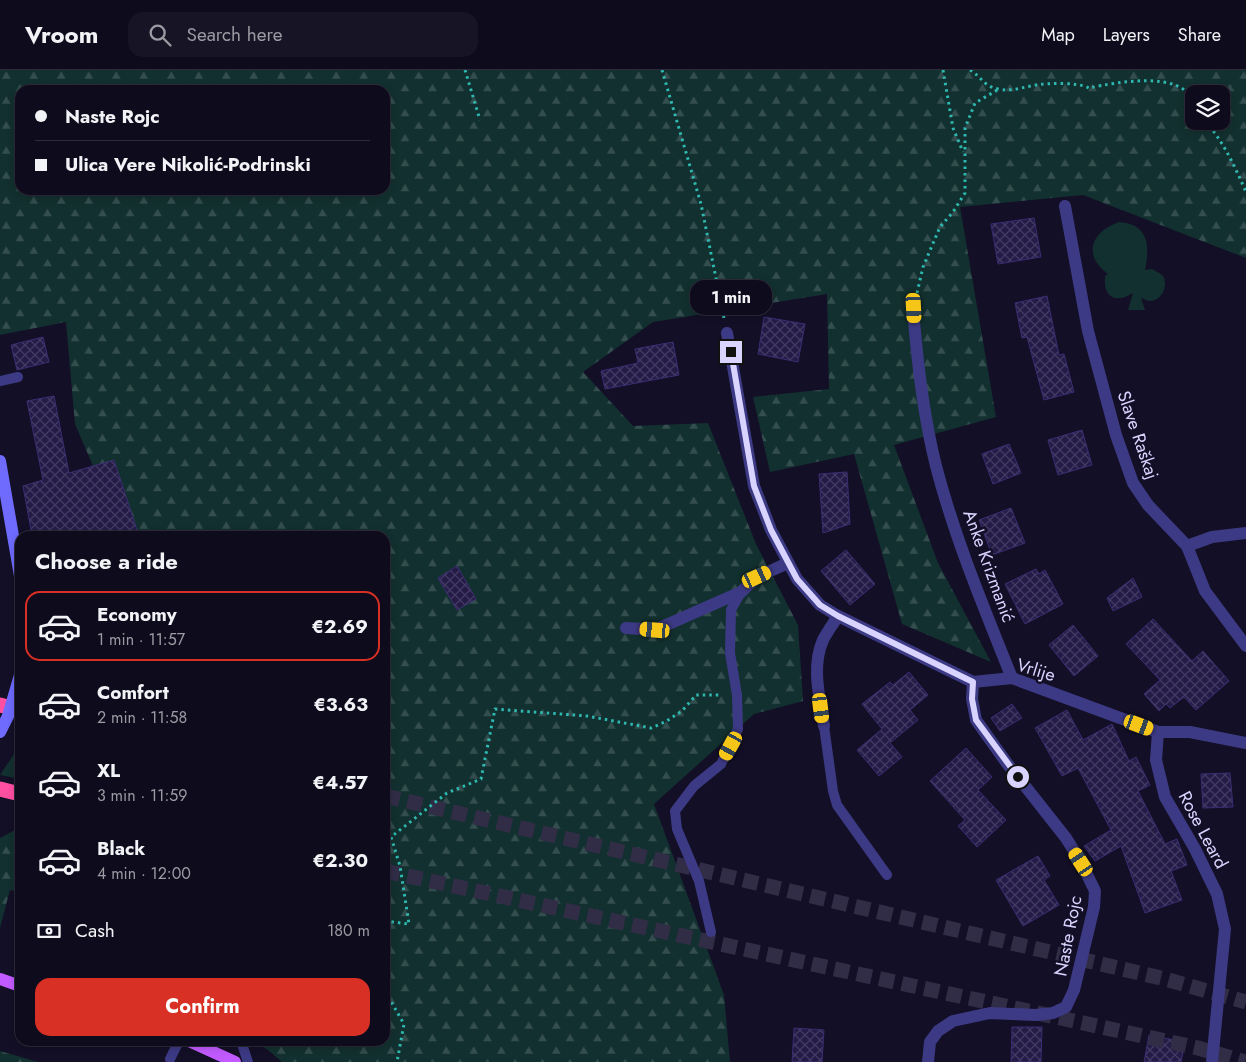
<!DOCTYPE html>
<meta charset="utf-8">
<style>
:root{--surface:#0e0b1c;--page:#171425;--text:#f1f3f6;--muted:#9b9ba3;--line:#2e2b3b;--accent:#d93025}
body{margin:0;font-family:Jost,sans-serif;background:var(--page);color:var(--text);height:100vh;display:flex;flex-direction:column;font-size:19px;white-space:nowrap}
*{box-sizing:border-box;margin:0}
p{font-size:16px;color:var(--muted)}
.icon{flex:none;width:28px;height:28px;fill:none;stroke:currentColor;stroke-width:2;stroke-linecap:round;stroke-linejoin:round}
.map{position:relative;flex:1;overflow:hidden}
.drawer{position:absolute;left:15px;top:461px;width:375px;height:515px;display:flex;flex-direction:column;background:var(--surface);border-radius:15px;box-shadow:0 2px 8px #0003,0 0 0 1px var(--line)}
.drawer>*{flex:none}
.top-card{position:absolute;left:15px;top:15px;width:375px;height:110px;border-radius:15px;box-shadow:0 2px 8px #0003,0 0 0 1px var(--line);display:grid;align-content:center;height:110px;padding:0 20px;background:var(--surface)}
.controls{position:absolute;left:1185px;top:15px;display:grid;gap:10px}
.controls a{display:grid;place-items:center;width:45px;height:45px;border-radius:10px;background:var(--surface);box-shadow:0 2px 8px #0003,0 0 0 1px var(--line);font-size:25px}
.end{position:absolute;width:22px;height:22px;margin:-11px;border:6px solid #d9d4ff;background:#111;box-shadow:0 0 0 2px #111}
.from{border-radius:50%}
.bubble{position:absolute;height:35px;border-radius:15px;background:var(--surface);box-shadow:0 2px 8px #0003,0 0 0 1px var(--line);font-size:16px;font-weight:700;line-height:35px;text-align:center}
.car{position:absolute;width:15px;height:30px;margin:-15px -8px;border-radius:6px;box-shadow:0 0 4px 1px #0007;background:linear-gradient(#f5c518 24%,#345 0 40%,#f5c518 0 76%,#345 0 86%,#f5c518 0)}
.top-card b{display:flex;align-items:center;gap:18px;height:48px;font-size:19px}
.top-card b+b{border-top:1px solid var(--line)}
.top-card i{width:12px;height:12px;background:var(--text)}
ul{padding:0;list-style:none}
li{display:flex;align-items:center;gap:15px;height:70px;margin:0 10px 8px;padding:0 10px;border:2px solid transparent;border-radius:15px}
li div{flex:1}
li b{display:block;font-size:19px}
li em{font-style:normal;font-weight:700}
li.selected{border-color:var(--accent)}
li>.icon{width:45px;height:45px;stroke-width:1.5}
h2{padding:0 20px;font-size:22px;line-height:60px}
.pay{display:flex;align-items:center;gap:12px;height:55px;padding:0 20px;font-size:19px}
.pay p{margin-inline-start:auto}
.action{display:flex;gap:10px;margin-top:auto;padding:10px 20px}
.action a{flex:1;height:58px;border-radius:15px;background:var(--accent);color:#fff;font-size:20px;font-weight:700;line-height:58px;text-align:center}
header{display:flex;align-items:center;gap:30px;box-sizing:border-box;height:70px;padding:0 25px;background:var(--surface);border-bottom:1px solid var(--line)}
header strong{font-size:24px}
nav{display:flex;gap:28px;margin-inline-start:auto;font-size:18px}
.search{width:350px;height:45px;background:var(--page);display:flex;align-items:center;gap:12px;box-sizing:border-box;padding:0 18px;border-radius:15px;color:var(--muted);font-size:19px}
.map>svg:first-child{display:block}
.green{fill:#12302f}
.forest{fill:url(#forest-firs);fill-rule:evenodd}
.building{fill:url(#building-cross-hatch);stroke:#3b2d73}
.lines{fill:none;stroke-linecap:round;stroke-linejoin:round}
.highway-tunnel{stroke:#312d47;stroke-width:15;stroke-dasharray:15 8;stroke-linecap:butt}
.path{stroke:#2fb8b0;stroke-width:3;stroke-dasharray:2.5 4;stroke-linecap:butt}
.lane{stroke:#3d3a85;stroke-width:10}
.street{stroke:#3d3a85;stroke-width:12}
.secondary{stroke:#6f6bff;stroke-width:12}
.primary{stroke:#c25bff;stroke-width:12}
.highway{stroke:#ff4fa3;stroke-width:15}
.secondary-bridge{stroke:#6f6bff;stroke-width:12}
.route{stroke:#d9d4ff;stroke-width:6}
.labels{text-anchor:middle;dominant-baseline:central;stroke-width:5;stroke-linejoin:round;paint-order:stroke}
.street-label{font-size:18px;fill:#d9d4ff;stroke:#130f26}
</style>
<header>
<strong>Vroom</strong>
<div class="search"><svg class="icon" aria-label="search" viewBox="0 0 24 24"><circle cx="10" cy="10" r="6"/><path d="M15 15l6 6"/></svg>Search here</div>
<nav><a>Map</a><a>Layers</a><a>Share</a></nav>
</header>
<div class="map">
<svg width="1246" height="992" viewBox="0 0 1246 992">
<defs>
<pattern id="forest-firs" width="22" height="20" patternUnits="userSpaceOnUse" patternTransform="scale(1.25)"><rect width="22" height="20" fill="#12302f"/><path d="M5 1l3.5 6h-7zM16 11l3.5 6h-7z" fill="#344d4e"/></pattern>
<pattern id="building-cross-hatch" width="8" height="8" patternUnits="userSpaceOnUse" patternTransform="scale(1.25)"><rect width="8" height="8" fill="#241b47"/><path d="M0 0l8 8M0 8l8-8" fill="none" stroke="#433b63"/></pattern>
</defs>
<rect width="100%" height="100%" fill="#130f26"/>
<!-- green -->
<g class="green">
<path d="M1119,152c30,2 31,24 26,48l7,-1c4,2 8,4 11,7 6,10 -2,26 -14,25 -3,-1 -5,-2 -8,-3l4,12h-17l5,-17c-17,11 -30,5 -28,-17l3,-2c-26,-19 -17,-42 11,-52z"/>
<path d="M20,675v34l-20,-4z"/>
</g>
<!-- forest -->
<g class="forest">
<path d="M0,0h1246v188l-163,-63 -123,12 36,210 -102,28 44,118 53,99 -89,-38 -48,-170 -84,18 -17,-75 76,-8 -2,-95 -174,28 -70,50 50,54 75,-3 48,121 42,81 5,76 -49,13 -100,90 70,191 6,67h-448l-14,-12 -15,-9h132v-505h-262l-48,-112 -9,-102 -66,13zM20,20h365v100h-365zM1194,24h27v27h-27z"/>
<path d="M13,761l7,1v60l-10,-2 -10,38v-90z"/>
<path d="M0,981l38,11h-38z"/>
</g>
<!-- building -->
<g class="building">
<path d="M1034,148l7,39 -43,7 -7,-40z"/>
<path d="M1047,226l12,59 5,-1 10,38 -30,8 -17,-63 -5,1 -7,-35z"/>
<path d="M764,247l41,7 -7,38 -40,-8z"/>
<path d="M43,267l6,25 -32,8 -6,-25z"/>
<path d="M673,272l6,33 -74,14 -4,-18 37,-8 -3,-14z"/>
<path d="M54,326l15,77 45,-13 25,76h-107l-9,-50 20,-6 -16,-79z"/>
<path d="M1082,360l10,35 -34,10 -10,-35z"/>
<path d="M1009,374l12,29 -28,11 -11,-30z"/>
<path d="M847,402l3,52 -27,9 -4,-59z"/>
<path d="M1011,438l14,35 -33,12 -13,-35z"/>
<path d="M846,480l29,34 -25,21 -29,-34z"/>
<path d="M457,496l19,33 -19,11 -19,-32z"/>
<path d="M1036,499l3,5 6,-4 18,34 -38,20 -20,-40z"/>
<path d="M1133,508l9,19 -29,14 -6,-13z"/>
<path d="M1153,549l39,42 11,-10 26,30 -33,29 -12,-13 -14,11 -4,-4 -7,7 -15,-17 16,-14 -34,-36z"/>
<path d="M1073,555l25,31 -24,20 -25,-31z"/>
<path d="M909,602l19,23 -18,15 8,10 -28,23 12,14 -23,19 -22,-26 25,-21 -20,-25 28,-22 3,3z"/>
<path d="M1012,634l10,14 -22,13 -9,-13z"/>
<path d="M1067,640l16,30 29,-16 17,37 7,-4 14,28 -12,6 27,53 12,-5 10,26 -16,6 11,29 -37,13 -24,-67 -26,15 -11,-15 27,-16 -33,-62 -16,8 -27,-48z"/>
<path d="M966,678l26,29 -14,13 28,30 -29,27 -19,-21 7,-6 -35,-39z"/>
<path d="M1230,703l3,34 -30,1 -2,-34z"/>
<path d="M1038,786l12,20 -6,4 15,25 -36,21 -27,-46z"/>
<path d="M1012,957h30l-1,35h-30z"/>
<path d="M794,958l30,2 -2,32h-30z"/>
<path d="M1149,965l36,7 -4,20h-37z"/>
</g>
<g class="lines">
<!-- highway-tunnel -->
<g class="highway-tunnel">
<path d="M385,726l780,183 81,23"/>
<path d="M385,801l813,177 47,14"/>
</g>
<!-- path -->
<g class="path">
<path d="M465,0l15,50"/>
<path d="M662,0l39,134 23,114"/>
<path d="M943,0l10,58 10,24"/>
<path d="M970,0c11,6 13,16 28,19 13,3 25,-2 38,-4 13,-2 42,-3 53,3 29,-6 92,-18 105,14"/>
<path d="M1205,51c19,21 30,46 41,71"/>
<path d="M917,223l6,-26 17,-40 13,-15 12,-19v-65l10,-25 24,-14"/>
<path d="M385,851l24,3 -9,-58 -9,-29 56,-44 34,-14 14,-70 92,7 64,12 14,-6 17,-11 14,-16h26"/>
<path d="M385,921l19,33 -7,38"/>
</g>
<!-- lane -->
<g class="lane">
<path d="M0,311l18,-4"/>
<path d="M824,656l9,65 4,14 50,70"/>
<path d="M711,862l-12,-51 -22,-52 -2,-18 19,-25 27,-22 17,-35 -1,-34 -7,-42 1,-43 10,-18"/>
<path d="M241,971l7,21"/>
<path d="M170,989l9,-18"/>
</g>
<!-- street -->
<g class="street">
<path d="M1065,136l23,125 28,104 17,48 15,22 39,41 18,45 41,55"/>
<path d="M913,238c4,53 10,106 23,158 19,73 48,142 76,212"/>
<path d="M727,263l27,153 17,44 26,49 23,26 18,11 135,66 39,-4 146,54h32l56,11"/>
<path d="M1187,476l25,-9 34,-4"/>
<path d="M626,558l29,2 86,-38 16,-15 31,-14"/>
<path d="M824,656c-4,-27 -13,-59 -1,-86 4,-8 10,-16 15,-24"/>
<path d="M1158,662l-2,28 9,37 30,52 22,45 8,35 -13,133"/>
<path d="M928,992l2,-20 8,-11 15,-10 37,-8 46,2 17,-2 13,-6 8,-17 20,-83 1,-16 -14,-29 -15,-24 -60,-76 -30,-42 -4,-21 1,-17"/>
</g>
<!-- secondary -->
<path class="secondary" d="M0,391l20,115"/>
<!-- primary -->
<g class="primary">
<path d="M0,909l20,7"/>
<path d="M189,971l46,21"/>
</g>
<!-- highway -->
<g class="highway">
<path d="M0,635l20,5"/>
<path d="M0,719l20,5"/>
</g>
<!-- secondary-bridge -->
<path class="secondary-bridge" d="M0,662l8,-16 12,-41"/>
</g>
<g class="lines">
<!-- route -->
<path class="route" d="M731,282l23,134 17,44 26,49 23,26 18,11 135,66 -1,17 4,21 42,57"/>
</g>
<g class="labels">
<!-- street labels -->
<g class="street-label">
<text transform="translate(1138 365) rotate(71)">Slave Raškaj</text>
<text transform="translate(989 496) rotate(70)">Anke Krizmanić</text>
<text transform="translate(1036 600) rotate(17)">Vrlije</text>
<text transform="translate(1203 760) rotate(62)">Rose Leard</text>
<text transform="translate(1068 866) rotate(-79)">Naste Rojc</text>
</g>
</g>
</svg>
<div class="controls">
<a><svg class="icon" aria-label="layers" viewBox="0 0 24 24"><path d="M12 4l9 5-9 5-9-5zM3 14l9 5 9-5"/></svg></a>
</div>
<i class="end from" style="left:1018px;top:707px"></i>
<i class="end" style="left:731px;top:282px"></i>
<div class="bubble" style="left:690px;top:210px;width:82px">1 min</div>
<i class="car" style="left:914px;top:238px;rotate:177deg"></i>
<i class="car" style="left:757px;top:507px;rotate:65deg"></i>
<i class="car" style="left:655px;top:560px;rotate:275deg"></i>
<i class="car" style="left:821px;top:638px;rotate:173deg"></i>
<i class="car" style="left:1139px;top:655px;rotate:110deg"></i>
<i class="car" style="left:731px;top:676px;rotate:209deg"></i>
<i class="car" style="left:1081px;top:792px;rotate:327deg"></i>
<div class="top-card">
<b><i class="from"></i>Naste Rojc</b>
<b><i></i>Ulica Vere Nikolić-Podrinski</b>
</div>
<section class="drawer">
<h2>Choose a ride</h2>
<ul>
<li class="selected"><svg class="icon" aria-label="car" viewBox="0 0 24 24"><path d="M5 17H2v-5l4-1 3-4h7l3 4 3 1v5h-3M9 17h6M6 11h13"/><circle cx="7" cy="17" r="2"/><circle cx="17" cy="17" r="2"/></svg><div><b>Economy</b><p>1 min · 11:57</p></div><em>€2.69</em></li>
<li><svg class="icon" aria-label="car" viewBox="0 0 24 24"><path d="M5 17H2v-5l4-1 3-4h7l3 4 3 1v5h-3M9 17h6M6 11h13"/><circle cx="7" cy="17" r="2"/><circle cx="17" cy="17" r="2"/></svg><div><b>Comfort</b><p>2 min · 11:58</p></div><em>€3.63</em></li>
<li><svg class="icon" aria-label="car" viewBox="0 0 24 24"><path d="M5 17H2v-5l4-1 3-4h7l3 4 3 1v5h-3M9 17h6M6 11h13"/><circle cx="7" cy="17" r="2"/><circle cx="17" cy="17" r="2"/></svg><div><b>XL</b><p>3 min · 11:59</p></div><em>€4.57</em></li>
<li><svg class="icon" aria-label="car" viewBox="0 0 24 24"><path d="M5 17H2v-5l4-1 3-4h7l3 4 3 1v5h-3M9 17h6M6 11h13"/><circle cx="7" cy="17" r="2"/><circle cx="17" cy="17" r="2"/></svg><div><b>Black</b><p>4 min · 12:00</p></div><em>€2.30</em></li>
</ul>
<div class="pay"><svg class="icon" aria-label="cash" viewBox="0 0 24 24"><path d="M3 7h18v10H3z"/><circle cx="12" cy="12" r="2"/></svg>Cash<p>180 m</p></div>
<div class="action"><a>Confirm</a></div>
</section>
</div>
